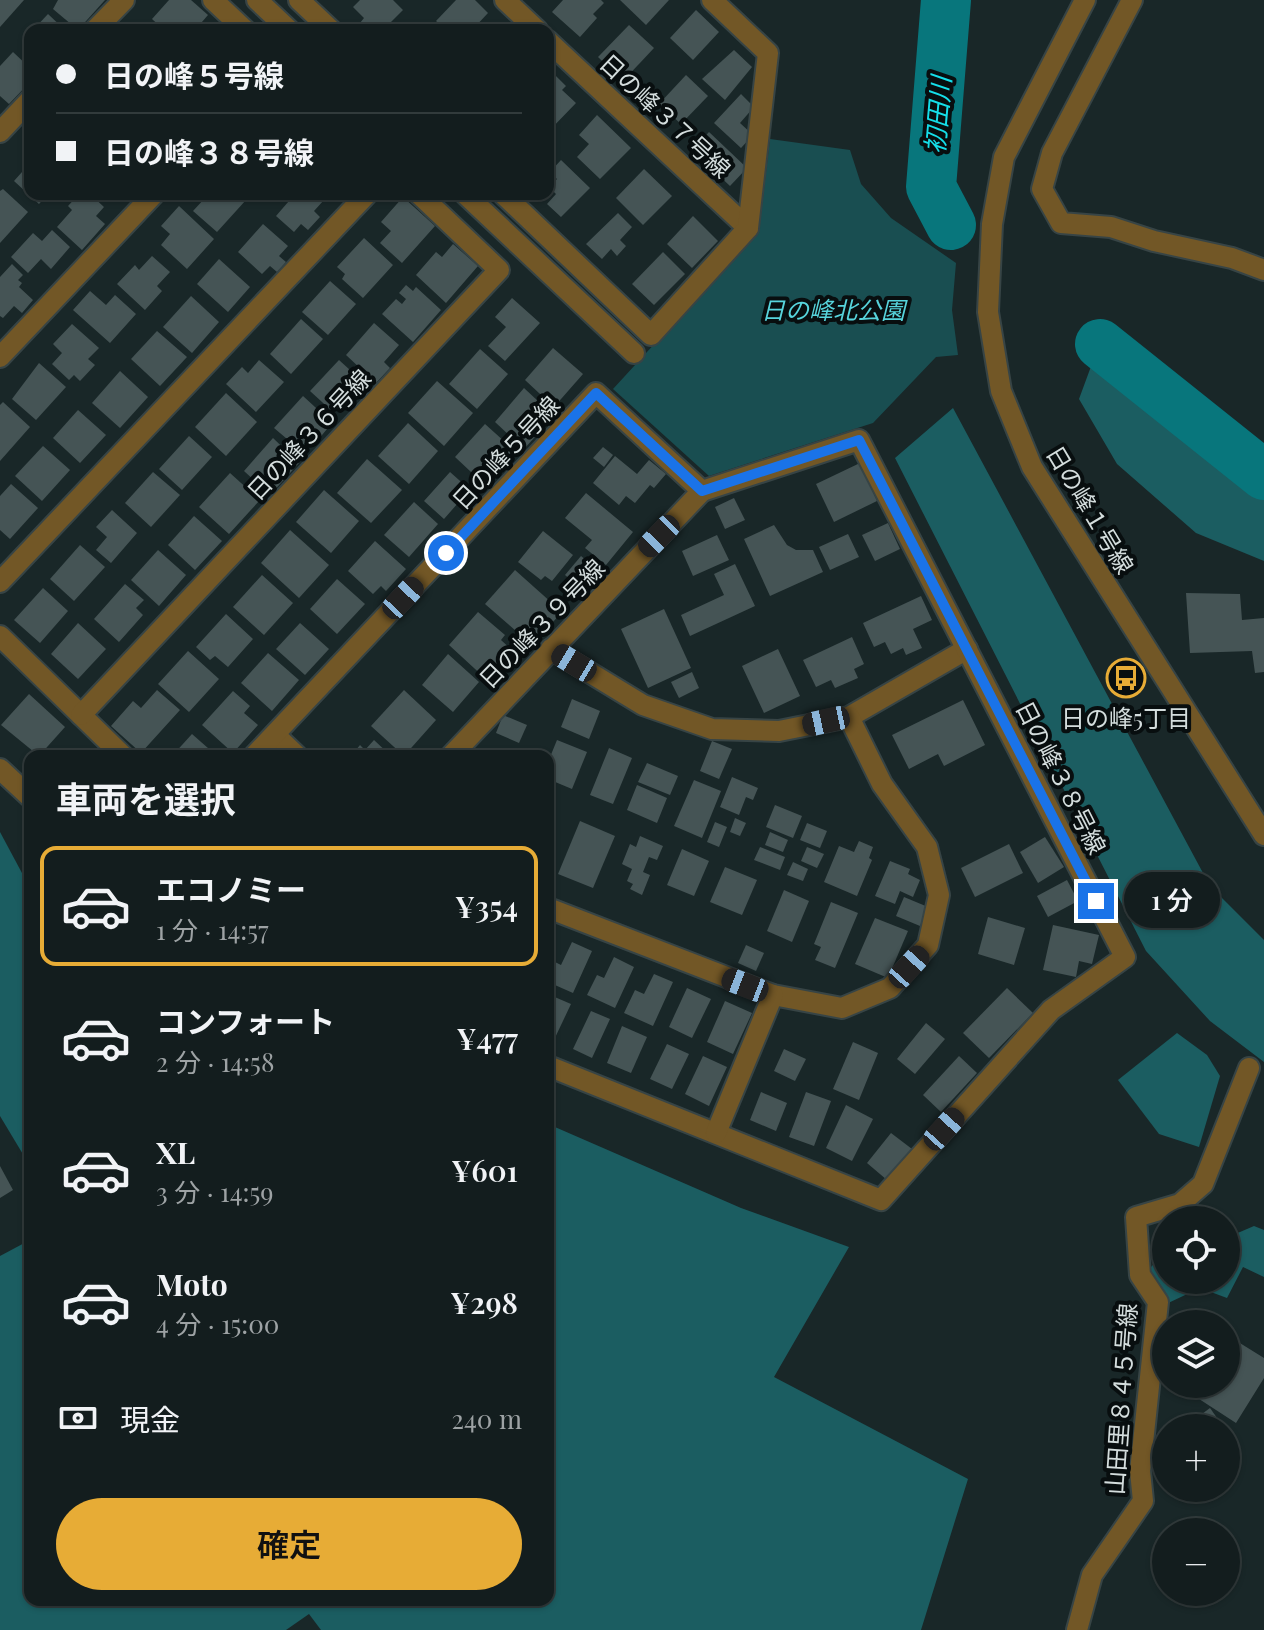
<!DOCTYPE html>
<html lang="ja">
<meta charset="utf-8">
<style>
:root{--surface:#131d1e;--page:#202a2b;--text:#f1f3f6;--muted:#9da2a4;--line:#323b3c;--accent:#e7ac36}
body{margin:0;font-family:"Playfair Display","Noto Sans JP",serif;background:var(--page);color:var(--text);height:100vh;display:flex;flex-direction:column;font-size:30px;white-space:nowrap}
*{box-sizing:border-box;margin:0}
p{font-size:26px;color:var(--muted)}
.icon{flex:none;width:44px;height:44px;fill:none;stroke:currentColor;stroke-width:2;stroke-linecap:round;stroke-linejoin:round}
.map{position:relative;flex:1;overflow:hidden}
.drawer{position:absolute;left:24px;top:750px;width:530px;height:856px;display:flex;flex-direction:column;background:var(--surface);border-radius:16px;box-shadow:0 2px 6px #0004,0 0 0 2px var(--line)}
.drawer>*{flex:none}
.guide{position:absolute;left:24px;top:24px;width:530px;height:176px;border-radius:16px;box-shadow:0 2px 6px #0004,0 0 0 2px var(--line);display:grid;align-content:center;height:176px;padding:0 32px;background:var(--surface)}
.fabs{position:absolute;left:1152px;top:1206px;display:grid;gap:16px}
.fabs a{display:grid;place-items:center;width:88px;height:88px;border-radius:50%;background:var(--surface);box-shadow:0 2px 6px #0004,0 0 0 2px var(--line);font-size:40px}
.end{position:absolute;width:36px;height:36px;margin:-18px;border:10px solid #1a73e8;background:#fff;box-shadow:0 0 0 4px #fff}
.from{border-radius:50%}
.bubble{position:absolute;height:56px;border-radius:28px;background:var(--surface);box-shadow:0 2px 6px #0004,0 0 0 2px var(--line);font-size:26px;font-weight:600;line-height:56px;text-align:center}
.car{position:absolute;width:24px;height:48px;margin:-24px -12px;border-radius:10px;box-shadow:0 0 6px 2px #0007;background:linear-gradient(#222 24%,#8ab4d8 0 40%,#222 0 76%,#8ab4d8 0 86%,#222 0)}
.guide b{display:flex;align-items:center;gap:28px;height:76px;font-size:30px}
.guide b+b{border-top:2px solid var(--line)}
.guide i{width:20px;height:20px;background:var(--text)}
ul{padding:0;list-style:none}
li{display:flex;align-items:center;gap:24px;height:120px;margin:0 16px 12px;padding:0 16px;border:4px solid transparent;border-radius:16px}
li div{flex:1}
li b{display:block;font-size:30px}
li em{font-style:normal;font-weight:600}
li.active{border-color:var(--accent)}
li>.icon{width:72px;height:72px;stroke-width:1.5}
h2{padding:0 32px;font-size:36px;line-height:96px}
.pay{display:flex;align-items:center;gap:20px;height:88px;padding:0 32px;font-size:30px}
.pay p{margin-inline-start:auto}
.action{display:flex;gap:16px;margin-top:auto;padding:16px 32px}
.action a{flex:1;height:92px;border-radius:48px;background:var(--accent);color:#111;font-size:32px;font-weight:600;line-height:92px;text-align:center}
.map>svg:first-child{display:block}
.green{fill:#194e51}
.forest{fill:#1b5d61}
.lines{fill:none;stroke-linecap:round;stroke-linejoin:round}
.river{stroke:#08767c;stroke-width:50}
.building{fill:#455455}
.pedestrian-casing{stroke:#374445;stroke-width:24}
.minor-casing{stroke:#374445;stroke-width:24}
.tertiary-casing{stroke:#374445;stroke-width:24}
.pedestrian{stroke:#725726;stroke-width:20}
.minor{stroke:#725726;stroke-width:20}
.tertiary{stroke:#725726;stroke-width:20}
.route{stroke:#1a73e8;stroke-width:10}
.labels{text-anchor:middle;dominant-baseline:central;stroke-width:8;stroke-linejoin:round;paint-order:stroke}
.street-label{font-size:24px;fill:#d4dddd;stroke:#080e0f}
.park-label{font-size:24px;font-style:italic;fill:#57d4dc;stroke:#080e0f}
.poi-label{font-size:24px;fill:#d4dddd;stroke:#080e0f}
.water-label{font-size:26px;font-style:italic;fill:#15dee9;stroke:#080e0f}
</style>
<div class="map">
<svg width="1264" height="1630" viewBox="0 0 1264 1630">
<rect width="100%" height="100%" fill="#192728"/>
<!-- green -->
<path class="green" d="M770,139l80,11 11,34 30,34 65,45 -4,47 6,45 -22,2 -63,66 -164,53 -96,-87 146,-159z"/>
<!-- forest -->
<g class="forest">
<path d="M1093,361l153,120 18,8v72l-68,-28 -79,-69 -38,-65z"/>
<path d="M953,408l257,478 54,54v122l-54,-41 -64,-70 -251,-493z"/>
<path d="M0,832l30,56v278l-30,-50z"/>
<path d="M1177,1033l30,22 13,21 -21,71 -40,-13 -41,-54z"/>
<path d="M548,1124l193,84 108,39 -75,130 194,102 -47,151h-600l-12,-16 -23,16h-286v-374l30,-16v360h518z"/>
<path d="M1254,1226l10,4v47l-21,-10 -16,31 -27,-10 -36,17 -20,-30 22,-25v30h60v-42z"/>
</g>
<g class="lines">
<!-- river -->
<g class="river">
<path d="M946,0l-15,187 20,38"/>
<path d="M1100,344l164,131"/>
</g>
</g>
<!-- building -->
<g class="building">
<path d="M0,0h24l-24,27z"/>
<path d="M58,0h47l-27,30 -25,-21z"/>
<path d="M169,0h22l17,15 -13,15h-31l-12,-11z"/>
<path d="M360,0h33l10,10 -20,20h-16l-7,-7 4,-5 -11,-11z"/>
<path d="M456,0h19l13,13 -16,17h-26l-10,-9z"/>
<path d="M563,0h38l3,3 -11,11 4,4 -17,19 -28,-25z"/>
<path d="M620,0h49l-23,25z"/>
<path d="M696,10l23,22 -26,28 -23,-22z"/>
<path d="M48,14l17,16h-32z"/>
<path d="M629,25l25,23 -31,33 -25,-24z"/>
<path d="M734,50l18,17 -27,33 -23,-21z"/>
<path d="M13,52l17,16v14l-21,22 -9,-8v-30z"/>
<path d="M555,75l11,11 -4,4 14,13 -28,29v-50z"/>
<path d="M686,75l22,21 -27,28 -22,-20z"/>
<path d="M741,94l13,13 -14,16 13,12 -12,13 -27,-25z"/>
<path d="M597,115l34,33 -31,31 -23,-22 12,-13 -10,-9z"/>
<path d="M709,132l38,36 -17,18 -38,-36z"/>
<path d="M561,160l29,28 -29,29 -14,-13 9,-10 -7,-7 8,-8 -7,-7z"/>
<path d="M30,163v31h18l-9,10 -25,-23z"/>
<path d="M644,169l28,27 -29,29 -27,-27z"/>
<path d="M3,189l25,23 -28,31v-52z"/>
<path d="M79,194h11l14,13 -8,9 9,8 -23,26 -25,-23 15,-17 -4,-4z"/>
<path d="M201,194h39l6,6 -29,32 -24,-21 12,-13z"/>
<path d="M295,194h22l7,6 -10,11 6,6 -12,13 -7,-6 -7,8 -18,-16z"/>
<path d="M403,197l32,29 -33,37 -22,-20 11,-12 -10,-9z"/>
<path d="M179,206l35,33 -27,30 -26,-24 9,-11 -9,-8z"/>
<path d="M618,213l14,14 -12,13 6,6 -9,10 -6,-7 -9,10 -16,-15z"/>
<path d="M693,216l25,25 -26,27 -25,-24z"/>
<path d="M263,224l25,22 -9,10 7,6 -9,10 -7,-6 -8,8 -24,-22z"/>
<path d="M52,230l18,17 -19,22 -10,-10 -13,14 -17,-16 22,-24 9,8z"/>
<path d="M364,238l29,27 -30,33 -21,-19 3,-5 -8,-7z"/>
<path d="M453,244l25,22 -32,37 -30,-28 20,-23 6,5z"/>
<path d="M663,252l22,22 -31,31 -22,-21z"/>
<path d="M152,256l18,16 -13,14 5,5 -17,19 -28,-26 18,-19 4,5z"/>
<path d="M219,259l31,28 -22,25 -31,-28z"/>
<path d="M12,264l11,11 -5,5 4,3 -3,4 14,13 -11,13 -8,-7 -11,12 -3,-2v-39z"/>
<path d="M330,281l26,23 -28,31 -26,-23z"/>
<path d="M406,285l7,6 3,-4 25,23 -28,32 -31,-28 14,-15 6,5 4,-5 -7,-6z"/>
<path d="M90,291l16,14 9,-10 21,19 -26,29 -37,-33z"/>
<path d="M191,296l28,26 -27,31 -29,-26z"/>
<path d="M512,298l28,25 -35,38 -17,-15 18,-19 -11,-10z"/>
<path d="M301,319l22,20 -32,35 -21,-20z"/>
<path d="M374,323l25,22 -15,17 6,6 -14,15 -30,-28z"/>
<path d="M72,324l27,24 -11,11 7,6 -15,16 -6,-6 -5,5 -17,-16 10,-11 -9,-9z"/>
<path d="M157,331l30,26 -27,29 -29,-27z"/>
<path d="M553,348l30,26 -29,33 -29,-27z"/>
<path d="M480,349l28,25 -31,35 -28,-25z"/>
<path d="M259,360l25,22 -28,30 -30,-28 16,-17 6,6z"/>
<path d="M339,360l23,21 -28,32 -24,-22z"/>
<path d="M39,363l27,24 -30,33 -24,-21z"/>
<path d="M120,371l28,26 -28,31 -28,-25z"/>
<path d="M437,381l36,32 -29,33 -36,-33z"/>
<path d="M524,388l30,28 -30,33 -29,-27z"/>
<path d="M226,393l31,29 -31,34 -31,-29z"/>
<path d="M303,396l24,22 -5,6 5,5 -14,17 -6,-6 -8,9 -25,-21z"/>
<path d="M3,402l27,25 -30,34v-56z"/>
<path d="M78,410l28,25 -26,28 -27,-25z"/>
<path d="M408,423l30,28 -29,33 -31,-28z"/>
<path d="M485,424l31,28 -30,34 -31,-29z"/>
<path d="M189,436l23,21 -30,33 -23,-21z"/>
<path d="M273,438l26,25 -29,32 -26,-24z"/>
<path d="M43,446l27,24 -28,31 -27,-25z"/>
<path d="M603,447l10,8 -9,12 -11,-9z"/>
<path d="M615,456l22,18 12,-14 17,14 -12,14 -4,-3 -15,18 -9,-7 -7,9 -26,-22z"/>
<path d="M367,459l35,31 -31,33 -34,-30z"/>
<path d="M860,463l17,38 -43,21 -18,-38z"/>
<path d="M153,472l27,23 -29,32 -26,-24z"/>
<path d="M450,472l27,24 -12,13 -7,-6 -14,16 -20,-18z"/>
<path d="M230,473l30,27 -31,34 -30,-27z"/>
<path d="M11,484l27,24 -28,31 -10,-9v-34z"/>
<path d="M324,490l35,31 -28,32 -35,-31z"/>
<path d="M586,493l47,39 -27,33 -21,-17 7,-8 -27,-22z"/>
<path d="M734,498l11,22 -20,9 -10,-22z"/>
<path d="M414,502l24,22 -29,33 -25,-22z"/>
<path d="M112,510l25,23 -26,30 -15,-13 11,-13 -11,-10z"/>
<path d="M194,516l28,25 -27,29 -27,-25z"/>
<path d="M888,523l12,26 -25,12 -13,-26z"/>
<path d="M774,525l13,20 9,5h17l10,22 -53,24 -26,-57z"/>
<path d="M290,530l39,35 -30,33 -38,-35z"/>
<path d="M543,531l30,24 -21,26 -7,-5 -4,4 -23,-18z"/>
<path d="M848,534l11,23 -29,13 -11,-23z"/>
<path d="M717,535l12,25 -36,16 -11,-25z"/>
<path d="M375,541l31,28 -20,22 -5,-5 -8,8 -25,-23z"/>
<path d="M80,545l25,22 -31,34 -24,-22z"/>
<path d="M158,550l28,25 -27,31 -28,-26z"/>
<path d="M581,556l13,11 -15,20 -14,-12z"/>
<path d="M735,564l20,42 -65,30 -9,-21 43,-20 -10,-21z"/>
<path d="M515,570l47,42 -30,33 -47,-41z"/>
<path d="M262,575l31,28 -29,32 -31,-28z"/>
<path d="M337,579l28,25 -28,30 -27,-25z"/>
<path d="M125,584l19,16 -8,8 7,7 -24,27 -25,-23z"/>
<path d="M43,588l25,23 -28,32 -26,-23z"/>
<path d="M1186,593l54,1 2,26 22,-2v54l-9,1 -3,-22 -62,2z"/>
<path d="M921,596l11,24 -19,9 9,19 -16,7 -3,-7 -12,6 -6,-12 -11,5 -11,-24z"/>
<path d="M664,609l27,59 -43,20 -27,-59z"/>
<path d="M478,612l27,23 -4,5 12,11 -26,29 -38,-35z"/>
<path d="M226,614l27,25 -25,28 -13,-11 -5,4 -14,-13z"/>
<path d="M78,623l28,26 -28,30 -27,-25z"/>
<path d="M300,623l29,26 -24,26 -29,-26z"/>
<path d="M852,637l12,27 -10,5 4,9 -23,10 -4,-8 -15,7 -13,-27z"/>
<path d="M778,649l22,47 -36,17 -22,-47z"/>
<path d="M188,651l31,28 -30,33 -31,-28z"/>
<path d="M268,653l31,27 -27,31 -31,-28z"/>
<path d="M448,654l31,28 -26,30 -31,-27z"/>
<path d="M692,672l7,16 -20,10 -8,-16z"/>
<path d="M157,690l23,20 -39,43 -30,-27 22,-25 8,7z"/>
<path d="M404,690l32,30 -32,36 -33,-30z"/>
<path d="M233,691l17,15 -6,7 14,12 -25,28 -31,-28z"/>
<path d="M29,694l36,33 -26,29 -38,-31z"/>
<path d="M572,699l28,12 -11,28 -28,-12z"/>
<path d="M963,700l22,45 -41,21 -6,-12 -29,15 -17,-34z"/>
<path d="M503,715l24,10 -8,18 -23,-10z"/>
<path d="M192,734l25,22h-45z"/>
<path d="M374,740l17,16h-40l9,-11 5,5z"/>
<path d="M557,740l30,12 -15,37 -24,-10v-17z"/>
<path d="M712,741l20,8 -13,30 -19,-8z"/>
<path d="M609,748l23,10 -19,46 -23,-9z"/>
<path d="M647,763l31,13 -8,19 -32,-13z"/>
<path d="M732,777l26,11 -5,12 -7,-3 -7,18 -19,-8z"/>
<path d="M694,780l27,11 -19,47 -28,-12z"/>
<path d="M637,785l30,13 -10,25 -30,-13z"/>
<path d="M775,805l27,11 -9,22 -27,-11z"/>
<path d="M735,818l11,5 -6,13 -10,-4z"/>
<path d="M580,821l35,15 -22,52 -35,-14z"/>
<path d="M715,822l12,5 -8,20 -12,-5z"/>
<path d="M807,823l20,8 -7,17 -20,-8z"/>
<path d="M770,832l18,8 -5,12 -18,-7z"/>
<path d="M640,836l23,10 -6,14 -8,-3 -6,15 7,3 -8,20 -12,-6 3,-5 -6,-3 5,-12 -10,-5 8,-20 6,3z"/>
<path d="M1045,837l19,30 -26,16 -18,-31z"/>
<path d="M859,841l14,6 -4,11 3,2 -15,36 -33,-14 15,-36 15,6z"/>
<path d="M1009,844l14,29 -48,24 -14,-29z"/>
<path d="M760,847l25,10 -5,13 -26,-10z"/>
<path d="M807,847l17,7 -7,14 -16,-7z"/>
<path d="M682,849l27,12 -15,35 -27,-11z"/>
<path d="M890,861l20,8 -2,5 12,6 -7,17 -13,-6 -5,13 -20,-8z"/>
<path d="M793,862l15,7 -5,12 -16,-6z"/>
<path d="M725,867l32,13 -15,35 -32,-13z"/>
<path d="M1067,880l11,21 -30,16 -11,-21z"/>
<path d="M784,890l25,11 -17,41 -25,-11z"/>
<path d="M904,897l24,10 -8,19 -24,-10z"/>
<path d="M831,902l27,11 -23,55 -20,-8 6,-13 -7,-3z"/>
<path d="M988,917l37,11 -11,37 -36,-11z"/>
<path d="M875,918l33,13 -20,47 -33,-14z"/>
<path d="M1053,925l46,10 -7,29 -13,-3 -3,16 -33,-7z"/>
<path d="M572,942l20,9 -19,42 -25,-11 7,-20 6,3z"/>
<path d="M746,945l18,8 -8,18 -18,-8z"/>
<path d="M614,957l20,10 -19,41 -28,-13 10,-20 7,3z"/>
<path d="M654,974l19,8 -20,44 -29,-13 11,-23 9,4z"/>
<path d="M687,988l24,11 -19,39 -23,-11z"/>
<path d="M1007,988l26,25 -44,45 -26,-25z"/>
<path d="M550,995l21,9 -18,38 -5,-3z"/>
<path d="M725,1001l27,12 -19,41 -26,-12z"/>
<path d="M591,1011l19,8 -18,39 -19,-9z"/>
<path d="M926,1023l19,16 -30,35 -18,-15z"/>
<path d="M622,1026l25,11 -16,36 -24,-10z"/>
<path d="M853,1042l25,11 -19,47 -26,-11z"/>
<path d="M667,1044l22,10 -17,35 -22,-10z"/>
<path d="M784,1049l22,10 -11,22 -21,-10z"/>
<path d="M703,1056l24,11 -18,39 -24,-12z"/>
<path d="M959,1056l18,17 -36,39 -18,-17z"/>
<path d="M761,1092l26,11 -11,28 -26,-11z"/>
<path d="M806,1092l25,9 -17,45 -25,-9z"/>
<path d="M846,1105l27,14 -21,42 -26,-13z"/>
<path d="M891,1133l21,16 -25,31 -20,-17z"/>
<path d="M0,1166l13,24 -13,8z"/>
<path d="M1235,1340l29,18v20l-28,45 -40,-26 9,-13h21v-31z"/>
<path d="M1210,1408l12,17 -3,3h-36z"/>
</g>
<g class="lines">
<defs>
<g id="pedestrian">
<path d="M257,0l32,30"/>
<path d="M465,194l169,159"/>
</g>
<g id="minor">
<path d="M213,0l32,30"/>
<path d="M299,0l32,30"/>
<path d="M505,0l32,30"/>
<path d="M1132,0l-80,153 -10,36 19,34 50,4 43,14 78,17 32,12"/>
<path d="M95,30l29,-30"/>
<path d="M548,41l200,187"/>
<path d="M0,132l30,-32"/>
<path d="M503,194l148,141 97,-107 20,-175 -56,-53"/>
<path d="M0,357l154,-163"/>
<path d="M0,582l367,-388"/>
<path d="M0,636l123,120"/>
<path d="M551,649l92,56 69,24 67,2 70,-14 118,-68"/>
<path d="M81,715l418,-445 -80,-76"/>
<path d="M275,735l22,21"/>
<path d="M254,756l342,-363 106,98 157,-51 266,517 -74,53 -170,190 -333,-134"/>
<path d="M451,756l251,-265"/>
<path d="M0,769l30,28"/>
<path d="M548,908l225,87 69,13 48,-20 38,-43 11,-50 -12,-48 -45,-63 -33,-67"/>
<path d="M716,1133l57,-138"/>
<path d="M1077,1630l15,-55 51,-74 -3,-30 18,-169 -18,-27 -4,-58 44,-13 23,-20 46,-116"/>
</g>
<path id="tertiary" d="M1085,0l-81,157 -12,67 -4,88 13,79 31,76 232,368"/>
</defs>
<!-- pedestrian casing -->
<use href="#pedestrian" class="pedestrian-casing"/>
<!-- minor casing -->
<use href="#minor" class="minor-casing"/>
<!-- tertiary casing -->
<use href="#tertiary" class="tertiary-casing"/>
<!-- pedestrian -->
<use href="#pedestrian" class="pedestrian"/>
<!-- minor -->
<use href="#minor" class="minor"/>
<!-- tertiary -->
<use href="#tertiary" class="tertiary"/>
</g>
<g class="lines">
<!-- route -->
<path class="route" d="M446,553l150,-160 106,98 157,-51 237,461"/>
</g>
<!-- icons -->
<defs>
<symbol id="bus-ring" viewBox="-11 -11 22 22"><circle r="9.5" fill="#080e0f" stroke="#e7ac36" stroke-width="1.5"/><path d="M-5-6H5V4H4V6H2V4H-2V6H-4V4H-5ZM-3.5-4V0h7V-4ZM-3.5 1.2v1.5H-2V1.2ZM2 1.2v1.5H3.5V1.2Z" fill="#e7ac36"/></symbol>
</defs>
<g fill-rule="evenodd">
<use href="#bus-ring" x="1104" y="656" width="44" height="44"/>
</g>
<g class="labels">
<!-- street labels -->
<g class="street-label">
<text transform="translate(666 115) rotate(43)">日の峰３７号線</text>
<text transform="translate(308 434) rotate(-47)">日の峰３６号線</text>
<text transform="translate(505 452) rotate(-47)">日の峰５号線</text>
<text transform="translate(1091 509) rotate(59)">日の峰１号線</text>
<text transform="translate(541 623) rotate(-46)">日の峰３９号線</text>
<text transform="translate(1062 777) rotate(63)">日の峰３８号線</text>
<text transform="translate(1120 1399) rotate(-86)">山田里８４５号線</text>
</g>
<!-- park labels -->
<g class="park-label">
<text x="833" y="309">日の峰北公園</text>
</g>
<!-- poi labels -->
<g class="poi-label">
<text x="1126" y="717">日の峰5丁目</text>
</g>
<!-- water labels -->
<g class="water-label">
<text transform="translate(937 115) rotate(-85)">初田川</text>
</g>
</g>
</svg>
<div class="fabs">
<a><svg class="icon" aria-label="locate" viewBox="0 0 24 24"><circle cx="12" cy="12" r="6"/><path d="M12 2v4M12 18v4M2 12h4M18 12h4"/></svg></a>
<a><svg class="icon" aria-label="layers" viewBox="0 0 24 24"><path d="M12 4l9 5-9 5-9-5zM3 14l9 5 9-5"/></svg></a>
<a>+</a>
<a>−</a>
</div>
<i class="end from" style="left:446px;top:553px"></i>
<i class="end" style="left:1096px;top:901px"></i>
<div class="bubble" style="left:1124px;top:872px;width:96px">1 分</div>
<i class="car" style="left:659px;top:536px;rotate:224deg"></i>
<i class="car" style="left:403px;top:598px;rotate:43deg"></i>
<i class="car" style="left:574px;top:663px;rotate:301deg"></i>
<i class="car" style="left:826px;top:721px;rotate:258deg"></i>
<i class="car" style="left:909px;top:967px;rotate:42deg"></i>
<i class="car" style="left:745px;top:985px;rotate:291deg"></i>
<i class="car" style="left:944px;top:1129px;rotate:42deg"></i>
<div class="guide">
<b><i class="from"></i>日の峰５号線</b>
<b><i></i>日の峰３８号線</b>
</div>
<section class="drawer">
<h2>車両を選択</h2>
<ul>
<li class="active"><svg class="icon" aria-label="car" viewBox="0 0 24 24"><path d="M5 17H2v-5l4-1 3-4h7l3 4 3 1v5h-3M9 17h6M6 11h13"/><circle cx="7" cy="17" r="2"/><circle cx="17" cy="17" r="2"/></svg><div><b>エコノミー</b><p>1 分 · 14:57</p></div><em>¥354</em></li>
<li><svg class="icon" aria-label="car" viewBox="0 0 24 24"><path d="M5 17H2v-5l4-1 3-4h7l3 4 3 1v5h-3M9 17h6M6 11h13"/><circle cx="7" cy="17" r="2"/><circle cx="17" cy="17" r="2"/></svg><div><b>コンフォート</b><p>2 分 · 14:58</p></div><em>¥477</em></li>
<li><svg class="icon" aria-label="car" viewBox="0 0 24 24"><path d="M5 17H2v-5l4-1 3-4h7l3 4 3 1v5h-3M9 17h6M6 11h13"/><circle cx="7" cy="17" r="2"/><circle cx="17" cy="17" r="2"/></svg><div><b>XL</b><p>3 分 · 14:59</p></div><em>¥601</em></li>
<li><svg class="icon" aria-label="car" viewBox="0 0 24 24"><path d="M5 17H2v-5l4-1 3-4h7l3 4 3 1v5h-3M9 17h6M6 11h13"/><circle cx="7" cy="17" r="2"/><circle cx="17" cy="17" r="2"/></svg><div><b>Moto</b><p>4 分 · 15:00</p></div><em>¥298</em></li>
</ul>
<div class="pay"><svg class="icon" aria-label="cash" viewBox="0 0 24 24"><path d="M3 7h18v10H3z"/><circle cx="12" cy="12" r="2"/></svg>現金<p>240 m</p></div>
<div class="action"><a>確定</a></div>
</section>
</div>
